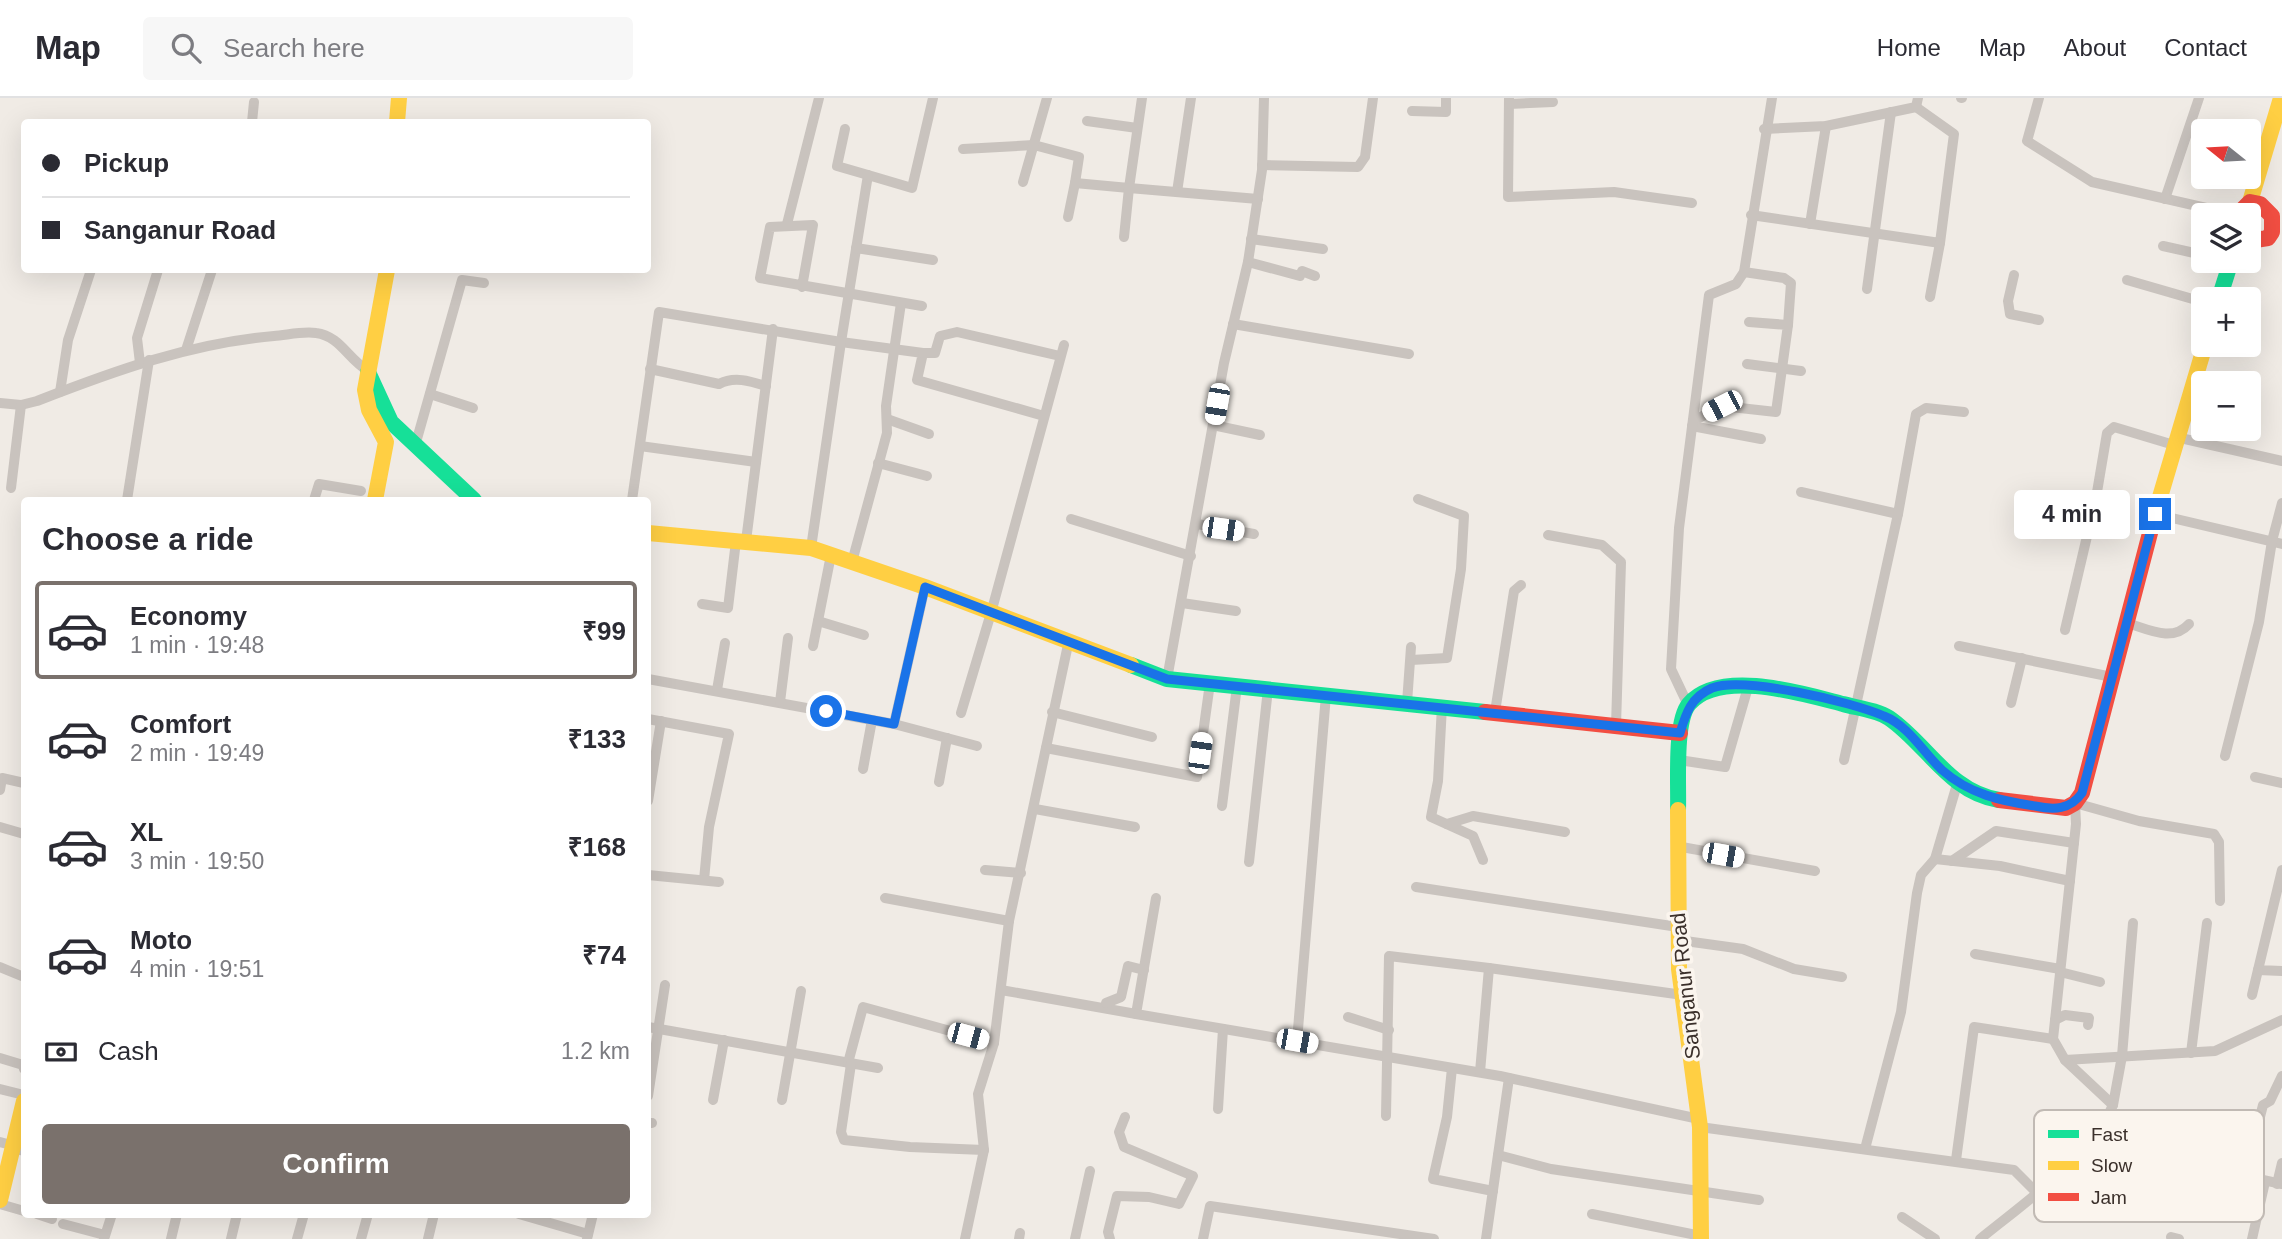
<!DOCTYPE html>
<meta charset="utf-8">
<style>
:root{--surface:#fff;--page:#f7f7f7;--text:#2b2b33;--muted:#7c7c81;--line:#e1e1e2;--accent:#7a716c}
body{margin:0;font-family:Helvetica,sans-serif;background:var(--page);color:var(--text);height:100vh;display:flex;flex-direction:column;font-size:26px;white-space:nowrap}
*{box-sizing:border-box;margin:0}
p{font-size:23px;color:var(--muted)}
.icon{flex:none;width:38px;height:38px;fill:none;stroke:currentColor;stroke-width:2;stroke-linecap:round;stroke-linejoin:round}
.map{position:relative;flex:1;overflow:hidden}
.sheet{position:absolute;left:21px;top:399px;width:630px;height:721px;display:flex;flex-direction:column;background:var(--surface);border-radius:7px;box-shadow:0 7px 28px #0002}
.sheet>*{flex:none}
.guide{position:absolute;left:21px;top:21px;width:630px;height:154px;border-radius:7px;box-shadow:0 7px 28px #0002;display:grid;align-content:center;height:154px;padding:0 21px;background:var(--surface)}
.needle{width:46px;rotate:288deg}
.buttons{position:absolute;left:2191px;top:21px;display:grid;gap:14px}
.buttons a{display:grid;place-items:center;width:70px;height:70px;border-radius:7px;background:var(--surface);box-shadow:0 7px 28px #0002;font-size:35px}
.end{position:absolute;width:32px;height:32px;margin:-16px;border:9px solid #1a73e8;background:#fff;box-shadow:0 0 0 4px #fff}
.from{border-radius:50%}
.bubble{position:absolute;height:49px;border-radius:7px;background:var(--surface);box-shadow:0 7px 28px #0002;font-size:23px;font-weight:700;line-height:49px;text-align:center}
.car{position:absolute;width:21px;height:42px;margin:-21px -10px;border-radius:9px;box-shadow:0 0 5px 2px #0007;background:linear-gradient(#fff 24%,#345 0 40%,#fff 0 76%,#345 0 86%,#fff 0)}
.guide b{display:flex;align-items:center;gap:24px;height:66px;font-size:26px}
.guide b+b{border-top:2px solid var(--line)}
.guide i{width:18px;height:18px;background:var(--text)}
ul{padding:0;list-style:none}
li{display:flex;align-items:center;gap:21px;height:98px;margin:0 14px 10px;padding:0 7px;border:4px solid transparent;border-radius:7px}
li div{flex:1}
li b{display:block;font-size:26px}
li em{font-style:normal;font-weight:700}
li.on{border-color:var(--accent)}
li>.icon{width:63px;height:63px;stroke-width:1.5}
h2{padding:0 21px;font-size:32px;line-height:84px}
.pay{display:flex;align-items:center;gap:18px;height:77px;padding:0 21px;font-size:26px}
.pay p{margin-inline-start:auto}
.button{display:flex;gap:14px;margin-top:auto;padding:14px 21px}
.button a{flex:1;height:80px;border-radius:7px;background:var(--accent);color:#fff;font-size:28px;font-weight:700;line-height:80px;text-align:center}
header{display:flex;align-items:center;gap:42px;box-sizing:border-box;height:98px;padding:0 35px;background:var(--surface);border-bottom:2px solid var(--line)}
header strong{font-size:33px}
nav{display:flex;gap:38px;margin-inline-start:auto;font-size:24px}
.search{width:490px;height:63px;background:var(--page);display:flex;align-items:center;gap:18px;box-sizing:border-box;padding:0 24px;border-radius:7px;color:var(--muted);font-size:26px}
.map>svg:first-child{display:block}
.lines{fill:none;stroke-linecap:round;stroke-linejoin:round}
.street{stroke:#c9c3be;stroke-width:10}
.fast{stroke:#16e098;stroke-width:16}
.slow{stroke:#ffcf43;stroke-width:16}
.jam{stroke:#f24e42;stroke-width:16}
.route{stroke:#1a73e8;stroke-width:9}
.labels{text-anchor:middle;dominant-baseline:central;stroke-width:7;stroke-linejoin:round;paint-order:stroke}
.street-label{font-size:21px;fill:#3b302b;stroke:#fbf5ee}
.key{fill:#fbf5ee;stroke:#c1bab4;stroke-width:2}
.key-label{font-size:19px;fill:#3b302b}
</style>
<header>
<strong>Map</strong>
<div class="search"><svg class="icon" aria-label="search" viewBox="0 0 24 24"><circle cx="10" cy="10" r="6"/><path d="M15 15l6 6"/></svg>Search here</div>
<nav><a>Home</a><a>Map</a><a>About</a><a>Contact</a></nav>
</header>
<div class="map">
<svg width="2282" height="1141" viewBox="0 0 2282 1141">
<rect width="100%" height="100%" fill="#f0ebe5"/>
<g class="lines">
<!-- street -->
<g class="street">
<path d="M933,0l-21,90 -44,-13 -27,167 82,11 -6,27 127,36"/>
<path d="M1509,0l-1,99 106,-5 78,11"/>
<path d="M1961,0h1"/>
<path d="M2039,0l-12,43 65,41 145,33"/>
<path d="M1509,6l44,-2"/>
<path d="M1412,13l34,1v-14"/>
<path d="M1087,23l50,7"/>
<path d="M252,24l2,-20"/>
<path d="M845,31l-8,37 31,9"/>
<path d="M1764,31l62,-3 90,-19 2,-9"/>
<path d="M963,51l71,-4 45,12 -4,26 54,5 13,-90"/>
<path d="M1262,67l96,2 7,-10 8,-59"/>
<path d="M1023,84l24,-84"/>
<path d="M1177,94l14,-94"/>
<path d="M2165,101l34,-101"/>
<path d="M1751,117l189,28 14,-109 -38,-27"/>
<path d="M1068,119l7,-34"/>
<path d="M787,126l32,-126"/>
<path d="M1810,126l16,-98"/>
<path d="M1124,139l5,-49 129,11"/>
<path d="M1251,141l72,10"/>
<path d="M2163,148l40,9"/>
<path d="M856,150l77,12"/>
<path d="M1248,164l52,14 2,-5 13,5"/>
<path d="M1744,174l40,6 7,5 -3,42"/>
<path d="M2014,177l-6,26 2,13 29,6"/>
<path d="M2127,182l76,22"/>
<path d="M802,189l11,-62 -43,2 -10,51 162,28"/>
<path d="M1867,191l24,-177"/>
<path d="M1930,199l10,-54"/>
<path d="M1233,226l176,30"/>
<path d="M186,252l26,-80"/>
<path d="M923,255h12l5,-17 17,-4 103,24"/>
<path d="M140,265l-3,-25 21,-68"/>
<path d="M1747,266l54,7"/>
<path d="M650,271l69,15c15,-8 31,-3 47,2"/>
<path d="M60,294l8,-52 23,-70"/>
<path d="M430,296l43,14"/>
<path d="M0,305l21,2 16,-4c77,-30 154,-58 237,-65 13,-1 29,-5 42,-3 24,3 32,26 51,37"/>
<path d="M887,321l42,15"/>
<path d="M1693,323l29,-15 54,6 12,-87 -39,-3"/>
<path d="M1213,327l47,10"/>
<path d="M1692,328l69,13"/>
<path d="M2176,339l106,24"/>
<path d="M415,348l47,-166 22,3"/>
<path d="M640,348l116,16"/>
<path d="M878,365l49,13"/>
<path d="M11,390l10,-83"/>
<path d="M1801,394l97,22 -54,246"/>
<path d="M127,402l22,-140"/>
<path d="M314,402l5,-16 42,7"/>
<path d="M632,402l27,-188 182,30 -30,206"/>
<path d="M1898,416l18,-100 10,-6 38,4"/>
<path d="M2155,416l127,30"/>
<path d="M1071,421l120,37"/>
<path d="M1197,426l57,10"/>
<path d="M1548,437l54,10 19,17 -5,164"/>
<path d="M746,443l27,-212"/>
<path d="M852,464l35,-129 -1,-27 15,-103"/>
<path d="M925,489l-31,137 83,22"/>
<path d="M1182,505l54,8"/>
<path d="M702,506l26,4 8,-67"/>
<path d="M818,523l46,14"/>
<path d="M2127,525c21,6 45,20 62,1"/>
<path d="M2065,532l31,-132 11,-65 7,-6 60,18"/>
<path d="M813,548l18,-91"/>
<path d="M1959,548l153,31"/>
<path d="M1411,562l36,-2 14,-89 3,-53 -46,-17"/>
<path d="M648,581l246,45"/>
<path d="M1167,581l57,-316 24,-101 14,-92 2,-72"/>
<path d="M717,592l8,-47"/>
<path d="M780,604l8,-64"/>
<path d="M1407,605l4,-56"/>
<path d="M2011,605l11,-45"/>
<path d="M1688,607l-17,-36 8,-141 30,-233 27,-11 8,-12 28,-174"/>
<path d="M1442,608l-4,75 -7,36 42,19 10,24"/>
<path d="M1052,614l100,25"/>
<path d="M1495,614l19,-121 7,-6"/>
<path d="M961,615l30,-100 73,-268"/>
<path d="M648,621l81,15 -20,93 -5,53"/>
<path d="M1046,650l151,29 13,-94"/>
<path d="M2225,658l34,-134 13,-81 10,-38"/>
<path d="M1679,662l46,7 23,-80"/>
<path d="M863,671l9,-49"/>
<path d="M2255,679l27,6"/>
<path d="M939,684l8,-44"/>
<path d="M0,692l2,-12 22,5"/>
<path d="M648,703l13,-80"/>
<path d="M1222,708l15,-120"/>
<path d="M1035,711l100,18"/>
<path d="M1447,726l26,-8 92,16"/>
<path d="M0,729l24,7"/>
<path d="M1676,748l139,25"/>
<path d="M1935,761l65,7 70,15"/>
<path d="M1952,763l44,-30 78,12"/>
<path d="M1249,764l19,-173"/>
<path d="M985,772l36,3"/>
<path d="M2282,772l-24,100 24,1"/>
<path d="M648,777l71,7"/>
<path d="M1416,789l262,40"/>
<path d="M885,800l124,23"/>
<path d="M1156,800l-20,116 364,62 199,43"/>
<path d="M1678,842l65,9 51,20 48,8"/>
<path d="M1975,856l85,15"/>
<path d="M0,869l24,10"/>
<path d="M2060,874l40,10"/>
<path d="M1001,892l135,24"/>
<path d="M2252,897l6,-25"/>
<path d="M1106,905l15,-6 7,-31 16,4"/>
<path d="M1348,919l41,13"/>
<path d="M2055,922l10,-5 24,3 -1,7"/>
<path d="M648,929l230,41"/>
<path d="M1297,943l29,-346"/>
<path d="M2191,955l16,-130"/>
<path d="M0,960l23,7 1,4"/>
<path d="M2065,962l150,-9 67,-31"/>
<path d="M848,965l15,-56 131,36 15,-122 60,-281"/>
<path d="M851,966l-10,68 3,8 66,7 74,3"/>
<path d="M1452,970l-5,49 -14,62 60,12"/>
<path d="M1480,974l9,-104 194,27"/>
<path d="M2282,978l-12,25 -7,4 -18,71 37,8"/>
<path d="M0,991l24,6"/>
<path d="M648,998l17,-111"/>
<path d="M713,1002l11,-60"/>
<path d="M782,1002l19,-109"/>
<path d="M2113,1007l9,-49 11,-133"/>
<path d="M1218,1011l5,-80"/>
<path d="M1386,1018l3,-160 100,12"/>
<path d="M648,1025h4"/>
<path d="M1700,1029l314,43 23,23"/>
<path d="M0,1044l11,3"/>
<path d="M11,1050l13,3"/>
<path d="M1865,1051l36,-137 16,-119 4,-18 14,-16 23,-78"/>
<path d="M1498,1057l53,14 208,31"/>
<path d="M1956,1062l18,-133 79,12"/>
<path d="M2277,1086l5,-21"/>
<path d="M2186,1101l71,15"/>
<path d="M0,1106l24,7"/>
<path d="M37,1116l15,5"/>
<path d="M519,1116l69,20"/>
<path d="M1592,1116l109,22"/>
<path d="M1902,1119l33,22"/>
<path d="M63,1126l42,11"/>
<path d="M2171,1139l8,2"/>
<path d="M104,1141l8,-25"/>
<path d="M171,1141l6,-25"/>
<path d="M231,1141l6,-25"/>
<path d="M297,1141l7,-25"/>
<path d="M361,1141l7,-25"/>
<path d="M428,1141l6,-25"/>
<path d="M587,1141l6,-25"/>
<path d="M965,1141l19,-89 -6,-56 16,-51"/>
<path d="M1019,1141l1,-6"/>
<path d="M1075,1141l15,-68"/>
<path d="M1110,1141l-2,-7 9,-36 32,1 30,7 14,-28 -69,-29 -5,-15 6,-15"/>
<path d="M1203,1141l7,-33 224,33"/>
<path d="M1486,1141l23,-161"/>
<path d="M1980,1141c44,-36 110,-81 133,-134l-48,-45 -12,-21 23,-215 -1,-21 64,18 75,13 5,8 1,59"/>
<path d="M2252,1141l13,-57"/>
</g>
<!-- fast -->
<g class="fast">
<path d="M2219,201l12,-38"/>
<path d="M368,274l23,50 83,78"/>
<path d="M1131,567l36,14 318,33"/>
<path d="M1678,712c1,-24 -4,-88 11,-106 31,-36 115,-10 154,0 14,4 34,6 46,14 38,26 60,74 110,82"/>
</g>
<!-- slow -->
<g class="slow">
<path d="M397,24l2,-24"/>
<path d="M2250,104l31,-104"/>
<path d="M375,402l11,-58 -17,-32 -4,-20 22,-120"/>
<path d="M2155,416l50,-169"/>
<path d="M648,435l163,15 114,39 206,78"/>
<path d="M1678,712l1,159 21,158 1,112"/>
<path d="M0,1102l24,-99"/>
</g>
<!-- jam -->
<g class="jam">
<path d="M2237,117l13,-13 10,2 12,12v16l-4,6 -19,3"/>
<path d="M1485,614l195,21"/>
<path d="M1999,702l67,8 9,-5 7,-10 73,-279"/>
</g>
</g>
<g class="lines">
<!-- route -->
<path class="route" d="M826,613l68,13 31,-137 242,92 513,54c6,-20 11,-36 32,-45 32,-12 140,14 172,28 25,10 39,36 58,54 27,24 59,31 93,36 19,4 35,4 47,-13l73,-279"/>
</g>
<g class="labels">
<!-- street labels -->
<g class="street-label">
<text transform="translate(1685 888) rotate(-96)">Sanganur Road</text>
</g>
</g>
<!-- legend -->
<rect x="2034" y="1012" width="230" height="112" rx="10" class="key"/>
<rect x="2048" y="1032" width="31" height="8" fill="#16e098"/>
<rect x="2048" y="1063" width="31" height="9" fill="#ffcf43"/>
<rect x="2048" y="1095" width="31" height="8" fill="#f24e42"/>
<g class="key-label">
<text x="2091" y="1043">Fast</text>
<text x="2091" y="1074">Slow</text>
<text x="2091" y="1106">Jam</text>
</g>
</svg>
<div class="buttons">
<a><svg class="needle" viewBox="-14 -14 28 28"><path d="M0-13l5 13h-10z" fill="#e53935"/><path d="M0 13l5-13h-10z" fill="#7c7c81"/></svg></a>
<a><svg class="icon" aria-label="layers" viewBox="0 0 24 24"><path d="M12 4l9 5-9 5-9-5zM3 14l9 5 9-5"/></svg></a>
<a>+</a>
<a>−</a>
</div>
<i class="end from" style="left:826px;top:613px"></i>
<i class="end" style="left:2155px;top:416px"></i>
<div class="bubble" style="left:2014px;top:392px;width:116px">4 min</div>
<i class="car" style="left:1217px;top:306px;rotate:190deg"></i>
<i class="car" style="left:1722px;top:308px;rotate:243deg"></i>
<i class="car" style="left:1223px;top:431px;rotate:98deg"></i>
<i class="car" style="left:1200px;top:655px;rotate:8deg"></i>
<i class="car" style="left:1723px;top:757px;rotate:100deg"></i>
<i class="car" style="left:968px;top:938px;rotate:105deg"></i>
<i class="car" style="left:1297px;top:943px;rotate:100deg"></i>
<div class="guide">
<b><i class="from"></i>Pickup</b>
<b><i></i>Sanganur Road</b>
</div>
<section class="sheet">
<h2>Choose a ride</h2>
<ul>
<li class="on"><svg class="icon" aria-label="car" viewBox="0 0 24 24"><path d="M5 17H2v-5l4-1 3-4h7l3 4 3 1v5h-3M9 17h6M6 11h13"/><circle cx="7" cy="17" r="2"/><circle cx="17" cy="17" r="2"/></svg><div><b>Economy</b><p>1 min · 19:48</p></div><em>₹99</em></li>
<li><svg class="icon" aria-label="car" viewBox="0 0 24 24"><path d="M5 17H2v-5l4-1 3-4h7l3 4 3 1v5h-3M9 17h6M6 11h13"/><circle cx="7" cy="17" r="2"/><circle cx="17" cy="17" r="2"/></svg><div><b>Comfort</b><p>2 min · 19:49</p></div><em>₹133</em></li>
<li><svg class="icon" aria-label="car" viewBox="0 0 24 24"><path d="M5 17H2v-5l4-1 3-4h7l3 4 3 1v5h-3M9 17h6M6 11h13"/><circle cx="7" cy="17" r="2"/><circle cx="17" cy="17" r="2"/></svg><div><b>XL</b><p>3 min · 19:50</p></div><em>₹168</em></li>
<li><svg class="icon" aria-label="car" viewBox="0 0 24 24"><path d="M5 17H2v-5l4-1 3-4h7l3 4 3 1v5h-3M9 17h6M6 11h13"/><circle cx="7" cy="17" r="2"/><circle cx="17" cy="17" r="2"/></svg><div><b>Moto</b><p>4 min · 19:51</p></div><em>₹74</em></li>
</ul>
<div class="pay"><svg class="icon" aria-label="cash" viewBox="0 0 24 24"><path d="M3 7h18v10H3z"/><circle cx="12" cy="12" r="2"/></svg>Cash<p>1.2 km</p></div>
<div class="button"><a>Confirm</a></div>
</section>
</div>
